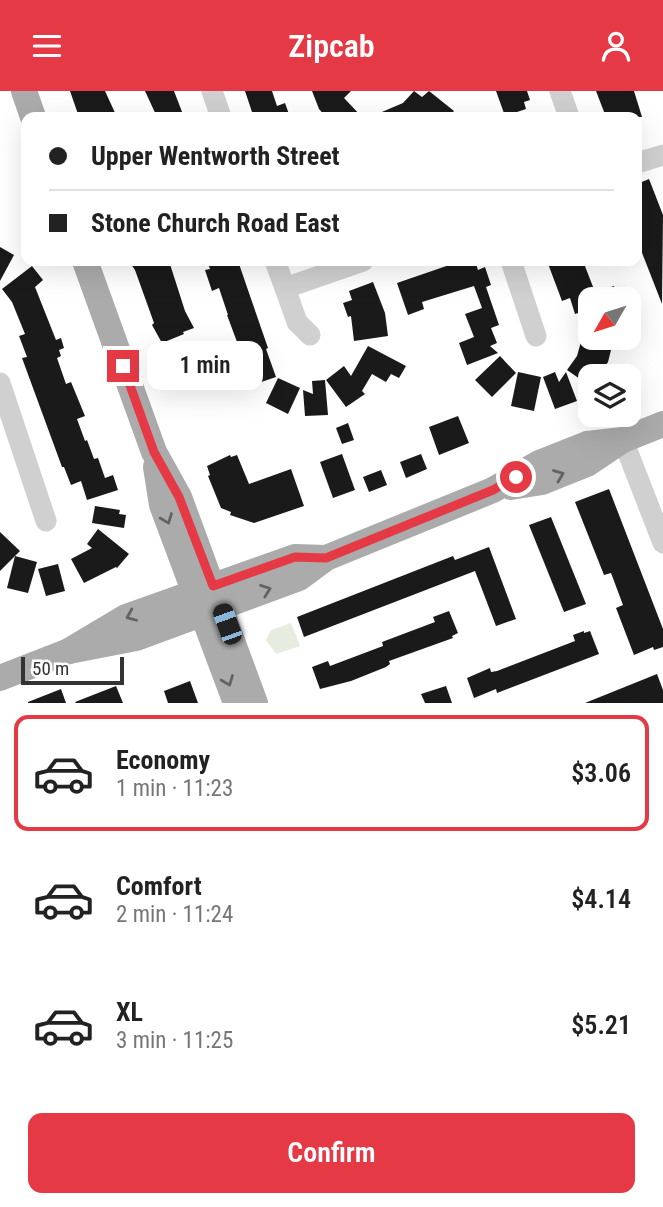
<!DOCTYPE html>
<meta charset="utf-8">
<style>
:root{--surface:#fff;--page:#f2f2f2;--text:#222;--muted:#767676;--line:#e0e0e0;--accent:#e63946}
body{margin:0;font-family:"Roboto Condensed",sans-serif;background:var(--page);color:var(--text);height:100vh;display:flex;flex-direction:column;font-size:26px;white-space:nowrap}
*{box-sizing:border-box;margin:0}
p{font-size:23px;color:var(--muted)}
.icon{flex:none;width:38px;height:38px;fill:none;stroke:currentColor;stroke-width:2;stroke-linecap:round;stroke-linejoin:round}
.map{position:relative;height:612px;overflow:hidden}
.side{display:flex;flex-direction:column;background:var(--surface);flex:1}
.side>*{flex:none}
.hud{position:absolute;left:21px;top:21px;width:621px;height:154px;border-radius:14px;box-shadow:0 7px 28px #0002;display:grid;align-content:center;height:154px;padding:0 28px;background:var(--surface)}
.needle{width:46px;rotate:231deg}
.fabs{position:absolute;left:578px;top:196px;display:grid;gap:14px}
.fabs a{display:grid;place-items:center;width:63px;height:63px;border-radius:14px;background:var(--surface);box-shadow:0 7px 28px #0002;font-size:35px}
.scale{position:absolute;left:21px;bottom:18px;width:103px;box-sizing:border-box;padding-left:7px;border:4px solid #333;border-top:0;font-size:19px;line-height:24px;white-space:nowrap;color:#333;-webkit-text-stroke:5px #fff;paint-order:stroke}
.end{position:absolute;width:32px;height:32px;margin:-16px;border:9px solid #e63946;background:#fff;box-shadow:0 0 0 4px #fff}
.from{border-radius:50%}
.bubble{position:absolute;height:49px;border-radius:14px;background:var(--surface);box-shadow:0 7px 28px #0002;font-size:23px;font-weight:600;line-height:49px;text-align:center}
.car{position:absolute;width:21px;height:42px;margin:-21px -10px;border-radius:9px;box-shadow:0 0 5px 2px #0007;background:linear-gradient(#222 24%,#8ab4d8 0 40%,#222 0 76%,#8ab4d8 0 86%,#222 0)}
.hud b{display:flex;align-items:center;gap:24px;height:66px;font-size:26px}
.hud b+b{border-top:2px solid var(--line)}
.hud i{width:18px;height:18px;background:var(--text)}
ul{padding:12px 0 0;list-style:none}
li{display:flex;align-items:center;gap:21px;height:116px;margin:0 14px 10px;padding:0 14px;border:4px solid transparent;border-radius:14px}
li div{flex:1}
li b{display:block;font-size:26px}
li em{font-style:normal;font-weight:600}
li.current{border-color:var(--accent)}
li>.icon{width:63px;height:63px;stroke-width:1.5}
.cta{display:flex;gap:14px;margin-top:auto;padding:14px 28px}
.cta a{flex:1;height:80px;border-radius:14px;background:var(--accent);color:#fff;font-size:28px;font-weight:600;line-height:80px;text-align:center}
header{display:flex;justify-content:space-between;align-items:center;height:91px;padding:0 28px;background:var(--accent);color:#fff;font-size:32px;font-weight:600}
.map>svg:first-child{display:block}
.green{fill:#e6ecdf}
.building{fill:#1a1a1a}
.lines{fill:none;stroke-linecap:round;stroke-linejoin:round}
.minor{stroke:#d0d0d0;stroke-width:21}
.major{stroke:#ababab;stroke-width:26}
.oneway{stroke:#636363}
.route{stroke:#e63946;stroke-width:9}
</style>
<header><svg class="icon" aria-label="menu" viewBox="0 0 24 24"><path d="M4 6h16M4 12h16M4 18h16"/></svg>Zipcab<svg class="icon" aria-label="person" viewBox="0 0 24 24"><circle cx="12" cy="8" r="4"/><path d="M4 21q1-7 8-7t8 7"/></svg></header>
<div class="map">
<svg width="663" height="612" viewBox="0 0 663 612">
<rect width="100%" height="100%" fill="#fff"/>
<!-- green -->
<path class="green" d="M291,532l9,23 -24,8 -10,-14 5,-10z"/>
<!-- building -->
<g class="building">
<path d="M70,0h35l11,24 -7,2h-30z"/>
<path d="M145,0h29l10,26h-27z"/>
<path d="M245,0h27l5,15 8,-3 5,14h-39l2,-2z"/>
<path d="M312,0h39l-7,7 18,19h-36l-7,-8z"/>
<path d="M414,0l8,6 7,-6 25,20 -6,6h-78l33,-14z"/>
<path d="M496,0h31l3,9 -6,2 2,7 -21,7z"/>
<path d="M596,0h38l8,26h-36z"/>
<path d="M649,88l14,36 -1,89 -25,-64v-56z"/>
<path d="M0,156l14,8 -14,26z"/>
<path d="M129,170h40l16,50 9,17 -11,4 1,2 -22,9 -10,-18 2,-2 -19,-53z"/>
<path d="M207,170h31l30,87 -2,1 10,28 -26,9 -6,-19 2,-1 -19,-51h1l-9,-27 -7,3 -7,-21 5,-1z"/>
<path d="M461,170h14l3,9 7,-3 6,18 -5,2 13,38 -8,3 6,15 -7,3 8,7 -31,12 -8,-22 15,-6 -9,-23 17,-6 -8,-22 -52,16 2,7 -16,6 -11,-32z"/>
<path d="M547,170h36l12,31 19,-6 4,13h-28v10l-15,5 -5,-16 -8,3z"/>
<path d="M32,175l11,14 -8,7 21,53 5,-2 3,10 -5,2 2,6 -4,2 9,26 5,-2 14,34 -8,3 8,22 2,-1 7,19 4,-1 7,20 8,-3 5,15 -31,10 -6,-19 -10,4 -7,-18h-2l-40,-109 5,-1 -8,-21 6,-2 -13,-32 -10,-13z"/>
<path d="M373,191l12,31 3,23 -34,5 -3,-25 -3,1 -5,-14 9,-3 -3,-9z"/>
<path d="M582,247h32l-6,24 -10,14h-8v10l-23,-16 10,-14z"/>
<path d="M368,255l38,20 -7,12 -8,-4 -5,8 -14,-8 -10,17 3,3 -19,13 -20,-27 18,-14 7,10z"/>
<path d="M500,265l16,17 -24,24 -17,-17z"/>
<path d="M518,281l23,5 -7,34 -23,-5z"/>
<path d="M555,281l4,10 7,-10 11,29 -22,8 -12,-32z"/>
<path d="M278,287l22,10 -12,26 -22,-11z"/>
<path d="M325,289l3,35 -23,1 -2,-26 10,4 -1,-13z"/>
<path d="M458,325l11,27 -30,12 -10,-28z"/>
<path d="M348,332l6,17 -12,4 -6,-16z"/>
<path d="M342,363l13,36 -22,8 -13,-36z"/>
<path d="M421,363l6,15 -21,9 -6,-16z"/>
<path d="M230,364l1,2 6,-2 12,29 42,-15 13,37 -50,17 -24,-8 1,-3 -10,-4 -13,-32 2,-1 -3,-9z"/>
<path d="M381,379l6,15 -18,7 -6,-15z"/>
<path d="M609,398l54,140v18l-9,3 -1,-3 -19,8 -18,-47 7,-3 -12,-32 -7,2 -29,-73z"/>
<path d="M95,415l25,4 -1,4 7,1 -2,13 -32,-5z"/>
<path d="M551,426l35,87 -22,8 -35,-87z"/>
<path d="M98,438l31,25 -12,14 -1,-1 -32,16 -13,-24 21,-11 -5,-4z"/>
<path d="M0,441l20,19 -20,20z"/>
<path d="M489,456l27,72 -20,7 -21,-55 -171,66 -7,-20 156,-61 2,4z"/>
<path d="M15,465l22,6 -9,31 -21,-5z"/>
<path d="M58,473l7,27 -19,5 -8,-27z"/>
<path d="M449,520l9,22 -6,3 1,2 -64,23 1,3 -4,3 -35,14 -31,8 -8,-22 16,-6 2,5 53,-20 -1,-4 53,-20 -2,-5z"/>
<path d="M584,540v2l6,-2 9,23 -102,39 -1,-4 -22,9 -7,-20 23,-10 1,4 6,-1 78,-30 -2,-6z"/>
<path d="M657,583l6,16v13h-78z"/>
<path d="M190,590l8,22h-30l-4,-12z"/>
<path d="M116,595l7,17h-47l-1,-1z"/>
<path d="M446,595l6,17h-27l-4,-9z"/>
<path d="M61,598l5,14h-38v-1z"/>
</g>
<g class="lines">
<!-- minor -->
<g class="minor">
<path d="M212,0l9,26"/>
<path d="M560,0l9,26"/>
<path d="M637,72l26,-8"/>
<path d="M275,170l10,27 78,-27"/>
<path d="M511,170l25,75"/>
<path d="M285,197l12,34 13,13"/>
<path d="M0,292l46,138"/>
<path d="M623,349l40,103"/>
</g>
<!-- major -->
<g class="major">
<path d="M24,0l9,26"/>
<path d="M85,170l69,191 25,45 76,206"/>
<path d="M156,376l6,38 74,198"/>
<path d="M511,396l31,-5 45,-18 36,-24 40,-16"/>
<path d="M69,560l67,-13 163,-60 27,-20 167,-68 46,-27 48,-19 36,-4"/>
<path d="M0,587l69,-27 57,-34 169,-60 31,1"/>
</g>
</g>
<!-- one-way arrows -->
<defs><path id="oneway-chevron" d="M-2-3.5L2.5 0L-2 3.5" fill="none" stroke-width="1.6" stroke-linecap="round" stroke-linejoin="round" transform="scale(1.75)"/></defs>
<g class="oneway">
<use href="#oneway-chevron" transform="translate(559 384) rotate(-21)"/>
<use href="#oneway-chevron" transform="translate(167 428) rotate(69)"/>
<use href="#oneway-chevron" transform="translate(266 499) rotate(-20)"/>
<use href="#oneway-chevron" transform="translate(131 525) rotate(157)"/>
<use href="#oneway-chevron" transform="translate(228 590) rotate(69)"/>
</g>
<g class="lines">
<!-- route -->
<path class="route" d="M123,275l31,86 25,45 34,89 82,-29 31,1 167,-68 23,-13"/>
</g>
</svg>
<div class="fabs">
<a><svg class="needle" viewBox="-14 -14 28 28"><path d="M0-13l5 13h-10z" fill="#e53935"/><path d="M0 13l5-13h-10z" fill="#767676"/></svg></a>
<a><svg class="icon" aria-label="layers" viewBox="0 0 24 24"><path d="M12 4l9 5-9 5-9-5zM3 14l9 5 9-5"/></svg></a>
</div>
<div class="scale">50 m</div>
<i class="end from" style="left:516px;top:386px"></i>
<i class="end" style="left:123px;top:275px"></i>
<div class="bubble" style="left:147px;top:250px;width:116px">1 min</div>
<i class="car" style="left:227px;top:533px;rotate:340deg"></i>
<div class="hud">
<b><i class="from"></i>Upper Wentworth Street</b>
<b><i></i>Stone Church Road East</b>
</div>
</div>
<section class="side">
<ul>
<li class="current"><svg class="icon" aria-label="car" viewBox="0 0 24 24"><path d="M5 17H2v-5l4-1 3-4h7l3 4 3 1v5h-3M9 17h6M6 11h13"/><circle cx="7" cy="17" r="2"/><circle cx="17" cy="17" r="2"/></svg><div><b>Economy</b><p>1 min · 11:23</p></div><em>$3.06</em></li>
<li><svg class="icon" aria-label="car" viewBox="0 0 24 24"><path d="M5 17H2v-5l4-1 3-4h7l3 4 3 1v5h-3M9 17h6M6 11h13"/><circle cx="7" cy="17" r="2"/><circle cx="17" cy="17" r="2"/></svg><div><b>Comfort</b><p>2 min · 11:24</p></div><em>$4.14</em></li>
<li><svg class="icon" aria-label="car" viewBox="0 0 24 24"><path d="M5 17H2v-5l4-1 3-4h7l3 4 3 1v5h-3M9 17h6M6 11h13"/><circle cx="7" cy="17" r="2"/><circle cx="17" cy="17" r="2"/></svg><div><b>XL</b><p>3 min · 11:25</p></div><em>$5.21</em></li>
</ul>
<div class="cta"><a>Confirm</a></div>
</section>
